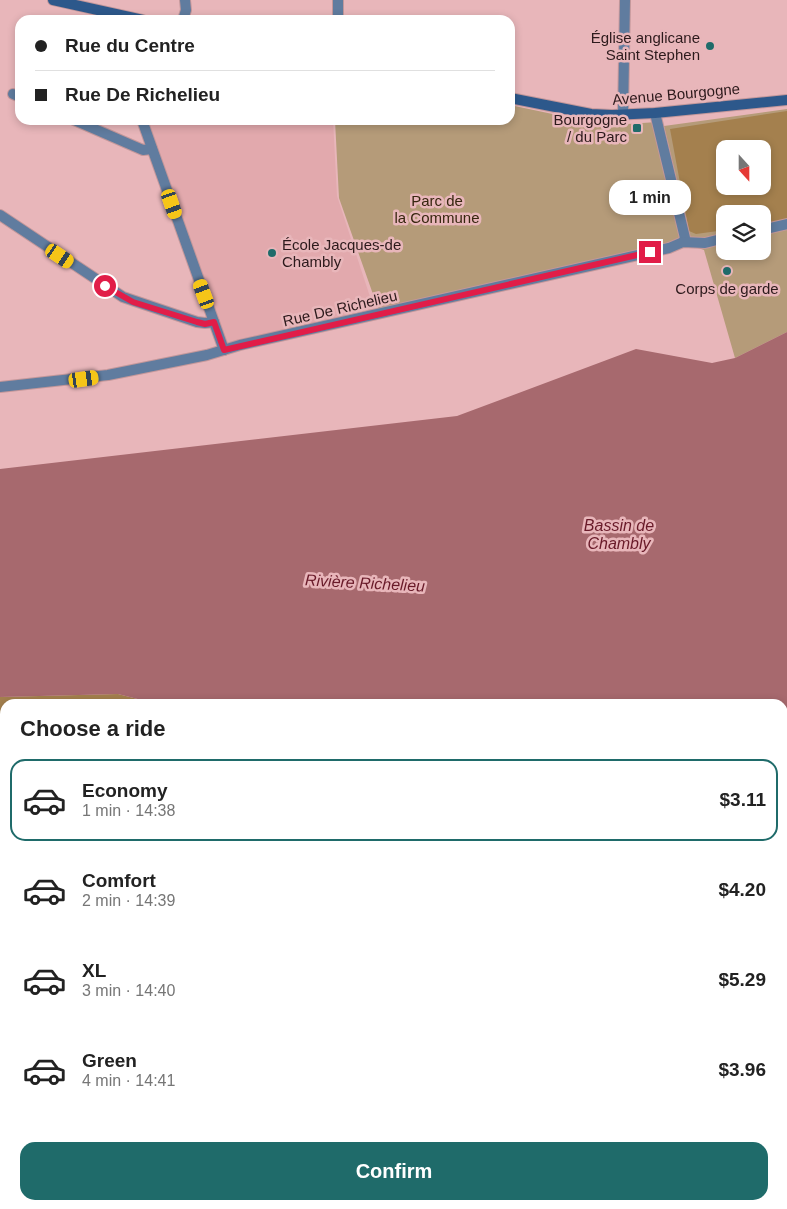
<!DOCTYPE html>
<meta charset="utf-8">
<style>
:root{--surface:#fff;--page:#f6f6f6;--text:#222;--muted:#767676;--line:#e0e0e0;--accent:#1f6b6a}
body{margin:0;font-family:Arial,sans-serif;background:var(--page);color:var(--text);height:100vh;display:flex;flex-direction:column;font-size:19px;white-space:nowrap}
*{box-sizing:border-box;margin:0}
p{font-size:16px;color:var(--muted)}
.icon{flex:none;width:28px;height:28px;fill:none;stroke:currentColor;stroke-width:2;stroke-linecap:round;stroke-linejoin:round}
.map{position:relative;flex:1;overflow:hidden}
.drawer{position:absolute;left:0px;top:699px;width:788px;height:511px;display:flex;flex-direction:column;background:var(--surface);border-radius:15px 15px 0 0;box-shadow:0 2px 8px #0003}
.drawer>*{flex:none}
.guide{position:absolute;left:15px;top:15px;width:500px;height:110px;border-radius:15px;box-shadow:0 2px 8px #0003;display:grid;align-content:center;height:110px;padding:0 20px;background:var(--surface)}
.needle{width:32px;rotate:159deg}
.buttons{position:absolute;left:716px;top:140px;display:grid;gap:10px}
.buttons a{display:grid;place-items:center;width:55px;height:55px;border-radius:10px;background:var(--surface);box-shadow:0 2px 8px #0003;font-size:25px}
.end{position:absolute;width:22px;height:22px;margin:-11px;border:6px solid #e11d48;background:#fff;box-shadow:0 0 0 2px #fff}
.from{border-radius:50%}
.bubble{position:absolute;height:35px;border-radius:15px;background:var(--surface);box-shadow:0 2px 8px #0003;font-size:16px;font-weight:800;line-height:35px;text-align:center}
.car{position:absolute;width:15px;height:30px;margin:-15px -8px;border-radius:6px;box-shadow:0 0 4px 1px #0007;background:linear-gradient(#f5c518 24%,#345 0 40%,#f5c518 0 76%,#345 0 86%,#f5c518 0)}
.guide b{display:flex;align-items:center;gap:18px;height:48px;font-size:19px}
.guide b+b{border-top:1px solid var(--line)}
.guide i{width:12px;height:12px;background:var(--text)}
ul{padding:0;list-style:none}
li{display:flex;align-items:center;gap:15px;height:82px;margin:0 10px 8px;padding:0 10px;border:2px solid transparent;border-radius:15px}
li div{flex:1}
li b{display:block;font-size:19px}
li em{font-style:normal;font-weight:800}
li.on{border-color:var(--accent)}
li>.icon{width:45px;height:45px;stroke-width:1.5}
h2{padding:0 20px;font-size:22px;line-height:60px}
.primary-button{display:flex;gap:10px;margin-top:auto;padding:10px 20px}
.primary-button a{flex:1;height:58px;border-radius:15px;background:var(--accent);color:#fff;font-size:20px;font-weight:800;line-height:58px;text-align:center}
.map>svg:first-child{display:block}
.built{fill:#e2a9ad}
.green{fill:#b59b79;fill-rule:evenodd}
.forest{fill:#a4804e;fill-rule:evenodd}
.water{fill:#a7696e}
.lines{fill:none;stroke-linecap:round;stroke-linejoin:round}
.street-casing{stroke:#c3979a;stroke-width:12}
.secondary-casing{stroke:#c3979a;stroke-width:12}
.street{stroke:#607c9f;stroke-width:10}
.secondary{stroke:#2d588b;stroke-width:10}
.route{stroke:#e11d48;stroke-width:6}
.poi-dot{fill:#1f6b6a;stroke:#e8b6ba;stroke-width:2}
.labels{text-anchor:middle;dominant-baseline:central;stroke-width:5;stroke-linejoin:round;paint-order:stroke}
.poi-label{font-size:15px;fill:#2d1a1c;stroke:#e8b6ba;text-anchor:end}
.street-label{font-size:15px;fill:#2d1a1c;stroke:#e8b6ba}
.park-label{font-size:15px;fill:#37260f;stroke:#e8b6ba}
.water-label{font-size:16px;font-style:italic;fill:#691a29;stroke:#e8b6ba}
</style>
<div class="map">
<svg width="787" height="1209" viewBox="0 0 787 1209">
<rect width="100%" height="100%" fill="#e8b6ba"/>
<!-- built -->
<path class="built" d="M142,120h191l4,76 37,113 -152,35z"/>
<!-- green -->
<g class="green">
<path d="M510,105l85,18 18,2 44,-3 28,117 -305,75 -41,-116 -4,-78h175z"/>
<path d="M787,109v223l-52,26 -31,-108 -12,-4 -28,-120zM725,149h37v37h-37zM725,214h37v37h-37z"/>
<path d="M0,908h5v72l-5,-1z"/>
</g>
<!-- forest -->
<g class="forest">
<path d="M787,111v111l-24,3 -1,-11h-37v16l-29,4 -7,-3 -19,-102zM725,149h37v37h-37z"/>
<path d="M118,694l39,10h-152v48h-5v-55z"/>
<path d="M783,1005l4,4v200h-186l-6,-4h187z"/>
<path d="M384,1205h94l11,4h-103z"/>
</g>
<!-- water -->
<g class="water">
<path d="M787,332v677l-5,-4v-301h-625l-39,-10 -118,3v-228l457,-53 179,-67 76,14 23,-5z"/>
<rect x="0" y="752" width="5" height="156"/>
<path d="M478,1205h117l6,4h-112z"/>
</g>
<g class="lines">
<defs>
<g id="street">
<path d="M338,0v20"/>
<path d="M183,20l3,-10 -1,-10"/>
<path d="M13,94l7,3"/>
<path d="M655,113l30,125 -2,4"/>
<path d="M623,115l2,-115"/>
<path d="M74,120l69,30 9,-1"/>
<path d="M142,120l82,230"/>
<path d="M0,215l123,82 74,25 8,1 9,-1"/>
<path d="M762,230l25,-6"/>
<path d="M0,387l108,-12 99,-20 33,-10 429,-97 14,-6 22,1 20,-5"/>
<path d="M0,1124h5"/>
</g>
<g id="secondary">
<path d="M53,0l90,20"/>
<path d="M510,98l81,16 21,1 43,-2 132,-13"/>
<path d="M0,979l5,1"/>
<path d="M269,1205l3,4"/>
</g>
</defs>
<!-- street casing -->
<use href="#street" class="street-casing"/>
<!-- secondary casing -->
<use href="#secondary" class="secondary-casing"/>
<!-- street -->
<use href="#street" class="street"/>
<!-- secondary -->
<use href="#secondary" class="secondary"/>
</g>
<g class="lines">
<!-- route -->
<path class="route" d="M105,286l28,16 64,20 8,2 9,-2 10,28 426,-98"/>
</g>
<!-- markers -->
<g class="poi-dot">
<circle cx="710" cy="46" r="5"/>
<rect x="632" y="123" width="10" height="10" rx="2.5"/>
<circle cx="272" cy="253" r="5"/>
<circle cx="727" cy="271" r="5"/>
</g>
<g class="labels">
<!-- poi labels -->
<g class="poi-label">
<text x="700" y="37">Église anglicane<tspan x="700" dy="17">Saint Stephen</tspan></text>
<text x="627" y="119">Bourgogne<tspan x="627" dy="17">/ du Parc</tspan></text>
<text x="282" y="244" text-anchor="start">École Jacques-de<tspan x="282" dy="17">Chambly</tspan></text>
<text x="727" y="288" text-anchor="middle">Corps de garde</text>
</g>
<!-- street labels -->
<g class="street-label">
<text transform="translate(676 94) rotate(-5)">Avenue Bourgogne</text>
<text transform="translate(340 308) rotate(-13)">Rue De Richelieu</text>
</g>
<!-- park labels -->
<g class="park-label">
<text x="437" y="200">Parc de<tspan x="437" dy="17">la Commune</tspan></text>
</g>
<!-- water labels -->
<g class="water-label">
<text x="619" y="525">Bassin de<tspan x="619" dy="18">Chambly</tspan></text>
<text transform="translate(365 583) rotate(3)">Rivière Richelieu</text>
</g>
</g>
</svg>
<div class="buttons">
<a><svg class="needle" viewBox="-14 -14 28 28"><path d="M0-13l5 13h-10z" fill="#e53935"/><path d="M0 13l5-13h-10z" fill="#767676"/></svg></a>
<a><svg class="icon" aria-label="layers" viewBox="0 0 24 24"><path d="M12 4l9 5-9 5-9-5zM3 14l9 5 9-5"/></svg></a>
</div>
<i class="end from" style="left:105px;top:286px"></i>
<i class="end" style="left:650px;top:252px"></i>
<div class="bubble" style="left:609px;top:180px;width:82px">1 min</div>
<i class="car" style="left:172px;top:204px;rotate:161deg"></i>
<i class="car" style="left:60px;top:256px;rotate:124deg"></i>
<i class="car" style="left:204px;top:294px;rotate:340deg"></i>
<i class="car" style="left:84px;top:379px;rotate:82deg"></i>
<div class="guide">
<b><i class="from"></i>Rue du Centre</b>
<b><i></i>Rue De Richelieu</b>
</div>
<section class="drawer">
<h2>Choose a ride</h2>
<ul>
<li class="on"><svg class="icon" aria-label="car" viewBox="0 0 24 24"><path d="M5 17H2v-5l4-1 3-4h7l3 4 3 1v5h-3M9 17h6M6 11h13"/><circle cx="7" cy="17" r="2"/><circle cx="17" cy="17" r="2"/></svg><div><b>Economy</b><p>1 min · 14:38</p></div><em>$3.11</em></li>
<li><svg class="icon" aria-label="car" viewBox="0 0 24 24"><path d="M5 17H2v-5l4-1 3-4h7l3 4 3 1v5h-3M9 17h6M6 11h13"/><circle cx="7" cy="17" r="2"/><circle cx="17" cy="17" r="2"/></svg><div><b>Comfort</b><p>2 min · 14:39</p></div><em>$4.20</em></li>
<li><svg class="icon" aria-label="car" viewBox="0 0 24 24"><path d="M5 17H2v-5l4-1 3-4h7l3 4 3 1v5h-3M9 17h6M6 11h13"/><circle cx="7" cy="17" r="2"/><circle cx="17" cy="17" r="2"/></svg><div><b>XL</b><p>3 min · 14:40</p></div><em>$5.29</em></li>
<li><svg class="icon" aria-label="car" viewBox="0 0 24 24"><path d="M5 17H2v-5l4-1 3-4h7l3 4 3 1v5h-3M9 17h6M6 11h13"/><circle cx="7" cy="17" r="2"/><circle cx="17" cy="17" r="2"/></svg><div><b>Green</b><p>4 min · 14:41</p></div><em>$3.96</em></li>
</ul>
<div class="primary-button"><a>Confirm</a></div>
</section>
</div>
